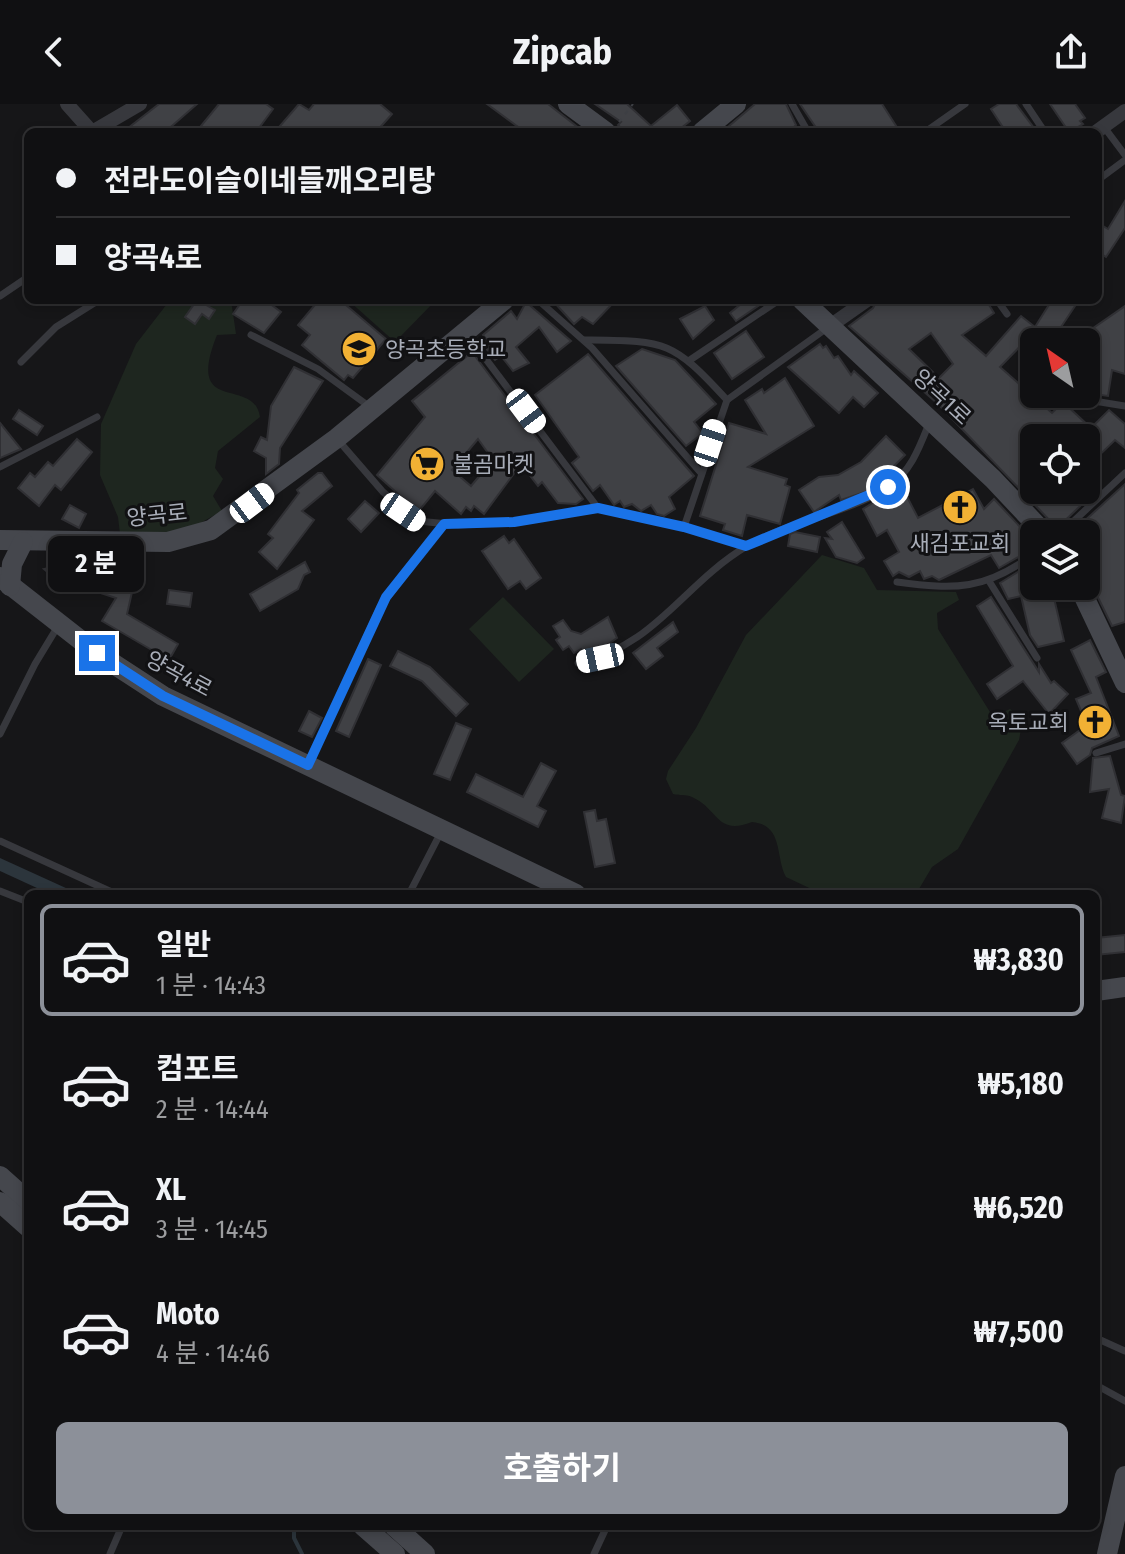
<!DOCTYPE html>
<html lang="ko">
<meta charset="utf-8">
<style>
:root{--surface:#101012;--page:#19191b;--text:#f1f3f6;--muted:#9c9d9f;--line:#303032;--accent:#8c9099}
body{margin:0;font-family:"Fira Sans Condensed","Noto Sans KR",sans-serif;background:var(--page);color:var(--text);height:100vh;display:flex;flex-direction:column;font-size:30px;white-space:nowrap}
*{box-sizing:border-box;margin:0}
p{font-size:26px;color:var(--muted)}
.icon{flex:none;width:44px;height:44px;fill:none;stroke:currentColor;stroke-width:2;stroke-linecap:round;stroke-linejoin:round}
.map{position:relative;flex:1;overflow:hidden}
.sheet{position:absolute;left:24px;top:786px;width:1076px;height:640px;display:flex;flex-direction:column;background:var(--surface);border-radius:12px;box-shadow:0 4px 12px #0003,0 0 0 2px var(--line)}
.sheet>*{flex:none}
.guide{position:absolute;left:24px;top:24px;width:1078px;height:176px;border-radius:12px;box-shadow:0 4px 12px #0003,0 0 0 2px var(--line);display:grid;align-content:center;height:176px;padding:0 32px;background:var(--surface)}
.needle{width:52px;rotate:326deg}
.tools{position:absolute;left:1020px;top:224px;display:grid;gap:16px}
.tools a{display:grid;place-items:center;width:80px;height:80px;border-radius:12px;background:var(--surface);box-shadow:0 4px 12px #0003,0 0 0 2px var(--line);font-size:40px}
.end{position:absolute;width:36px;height:36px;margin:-18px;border:10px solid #1a73e8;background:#fff;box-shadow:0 0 0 4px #fff}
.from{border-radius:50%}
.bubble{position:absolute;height:56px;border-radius:12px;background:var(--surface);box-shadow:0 4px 12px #0003,0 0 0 2px var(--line);font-size:26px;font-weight:700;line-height:56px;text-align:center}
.car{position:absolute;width:24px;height:48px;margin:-24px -12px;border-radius:10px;box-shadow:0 0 6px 2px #0007;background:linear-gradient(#fff 24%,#345 0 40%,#fff 0 76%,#345 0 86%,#fff 0)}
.guide b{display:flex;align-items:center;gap:28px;height:76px;font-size:30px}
.guide b+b{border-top:2px solid var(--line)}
.guide i{width:20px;height:20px;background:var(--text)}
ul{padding:14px 0 0;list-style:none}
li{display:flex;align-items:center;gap:24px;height:112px;margin:0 16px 12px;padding:0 16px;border:4px solid transparent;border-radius:12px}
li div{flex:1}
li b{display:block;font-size:30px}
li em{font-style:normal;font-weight:700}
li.current{border-color:var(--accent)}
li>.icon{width:72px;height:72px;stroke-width:1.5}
.primary-button{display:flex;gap:16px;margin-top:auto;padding:16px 32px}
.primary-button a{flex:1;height:92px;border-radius:12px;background:var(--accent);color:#fff;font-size:32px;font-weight:700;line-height:92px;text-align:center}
header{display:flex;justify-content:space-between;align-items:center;height:104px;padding:0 32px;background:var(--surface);font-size:36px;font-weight:700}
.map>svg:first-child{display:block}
.green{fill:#1e261f}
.water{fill:#2c353c}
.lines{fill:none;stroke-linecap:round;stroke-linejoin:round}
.stream{stroke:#2c353c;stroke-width:4}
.building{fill:#404145;stroke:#303034;stroke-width:2;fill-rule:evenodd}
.path{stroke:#3d3f44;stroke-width:2;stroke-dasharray:4 6;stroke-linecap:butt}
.lane{stroke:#37383d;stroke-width:7}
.street{stroke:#37383d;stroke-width:14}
.secondary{stroke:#45474d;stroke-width:20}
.route{stroke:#1a73e8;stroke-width:10}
.labels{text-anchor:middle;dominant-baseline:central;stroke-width:6;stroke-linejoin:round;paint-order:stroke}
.poi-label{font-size:22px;fill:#a8adb8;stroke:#111113;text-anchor:start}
.street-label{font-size:22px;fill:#a8adb8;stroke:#111113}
</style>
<header><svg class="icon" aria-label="back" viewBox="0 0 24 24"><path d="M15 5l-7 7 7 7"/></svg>Zipcab<svg class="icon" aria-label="share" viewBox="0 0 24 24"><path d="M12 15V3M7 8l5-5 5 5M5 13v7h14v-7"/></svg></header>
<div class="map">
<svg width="1125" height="1450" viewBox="0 0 1125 1450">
<rect width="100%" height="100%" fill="#161618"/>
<!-- green -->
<g class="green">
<path d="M170,196h61l5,34 -19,1c-33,82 37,40 43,82l-42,34 -3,17 8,11 -10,17 9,15 -38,21 -64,2 -2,-17 -18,-42 1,-51 35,-80z"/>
<path d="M348,196h88l-41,42z"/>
<path d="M822,451l42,13 13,22 79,2 3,8 -22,13 1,16 52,83 5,4 15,-7 13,9 -4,22 -61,109 -26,18 -16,27h-94l-36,-17c-11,-20 -2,-52 -34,-55 -36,14 -33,-13 -60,-25 -7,-3 -12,-1 -19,-3l-7,-15 2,-8 28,-43 50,-93z"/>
<path d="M503,493l51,52 -35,33 -50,-53z"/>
</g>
<!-- water -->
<path class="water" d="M0,754l79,36h-29l-50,-23z"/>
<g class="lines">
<!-- stream -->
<path class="stream" d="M294,1422v12l8,16"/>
</g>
<!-- building -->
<g class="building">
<path d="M159,0h38l-32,28h-42z"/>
<path d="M219,0h47l7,5 -17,23h-60z"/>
<path d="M299,0l10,6 5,-6h66l12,10 -16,18h-90l-6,-6z"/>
<path d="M487,0h61l36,28h-59z"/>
<path d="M595,0h32l24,22 26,-21 13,16 -14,11h-51l-7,-7 3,-3z"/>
<path d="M755,0h31l10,21 -7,7h-67z"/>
<path d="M800,0h82l18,28h-81z"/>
<path d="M999,0h17l21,28h-31l-15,-23z"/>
<path d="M1050,0h25l10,14 -5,3 3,3 -14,8z"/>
<path d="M1125,97v27l-19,29 -8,-5v-29l10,6z"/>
<path d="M197,196l18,10 -6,9 -7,-5 -7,10 -10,-7z"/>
<path d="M243,196h22l16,12 -17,21 -31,-19z"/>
<path d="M319,196h21l46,39 -33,39 -5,-3 -4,5 -42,-35 8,-10 -12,-10z"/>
<path d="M552,196h64l-23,24 -11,-7 -8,7z"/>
<path d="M746,196h21l-31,21 -6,-8z"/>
<path d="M877,196h109l8,13 -32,22 24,21 35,-40 14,11 17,-27h27l-28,42 -17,-10 -34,35 52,46 11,-11 28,26 18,-18 16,14v24l-10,-8 -29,28v-30h-52v52l61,2 -38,36 -119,-124 -89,-78 24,-18zM931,229l22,31 -14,14 -30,-29z"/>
<path d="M526,198l45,39 -14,11 -18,-25 -23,20 13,16 -16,8 -12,-15 -6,4 -13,-17 5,-3 -4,-5 28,-24 6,8z"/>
<path d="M705,202l9,14 -21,19 -13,-20z"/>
<path d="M1125,202v68l-13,-4 -4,26 -22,-3v-51h-13z"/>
<path d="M746,227l18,26 -32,22 -18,-26z"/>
<path d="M820,240l3,4 3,-2 8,12 4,-2 13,19 3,-4 24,22 -14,14 -11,-10 -14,16 -51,-46z"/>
<path d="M642,245l33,11 41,44 -22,18 9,11 -17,13 -70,-80z"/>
<path d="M472,248l111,147 -7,5 -18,-1 -16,-21 -4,4 -17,-22 -37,50 -10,-8 -3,5 -5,-4 -5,7 -26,-23 -17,21 -41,-37 48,-58 -13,-16zM478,335l15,21 -22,26 -19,-16z"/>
<path d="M588,250l106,122 -25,21 6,12 -11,7 -7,-2 -6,-9 -10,6 -9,-7 -8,3 -4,-6 -6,4 -14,-20 -7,6 -21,-28 7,-6 -44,-62z"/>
<path d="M294,263l29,14 -43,67 -1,16 -13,10v-16l-12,-7 7,-14 6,3 4,-34z"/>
<path d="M785,274l29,48 -66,41 39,12 -2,6 5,2 -10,37 -33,-9 -5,21 -19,-6 2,-6 -25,-8 29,-93 37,11 -21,-34 17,-11 2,4z"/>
<path d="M19,306l24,16 -6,9 -24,-16z"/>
<path d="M0,319l21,26 -21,9z"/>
<path d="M886,332l19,19 -13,13 4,4 -28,19 -27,9 -2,-5 -25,17 -15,-22 20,-13 19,-2 23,-13z"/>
<path d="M77,335l15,13 -31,38 -6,-5 -16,21 -21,-18 12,-15 5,4 13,-15 5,4z"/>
<path d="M318,369h4l10,13 -30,25 12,9 -37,49 -18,-17 14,-14 -5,-4 31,-41 -2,-3z"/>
<path d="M1125,380v138l-13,4 -26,-53v-39h-16z"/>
<path d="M901,381l17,33 55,-29 11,20 10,-10 29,31 11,18 -35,20 -8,-13 -52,25 -7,-4 -8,3 -4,-8 -11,6 -10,-5 -6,4 -9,-15 15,-9 -12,-22 -10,6 -14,-27z"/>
<path d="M365,397l14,12 -18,19 -13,-13z"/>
<path d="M70,401l16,9 -7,14 -17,-9z"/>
<path d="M842,418l22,36 -7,5 -21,-6 -11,-19 7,1 -5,-7z"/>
<path d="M795,428l25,5 -3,15 -29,-6 2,-12z"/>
<path d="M504,432l5,7 5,-4 27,39 -15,11 -6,-8 -12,8 -26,-38z"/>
<path d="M305,458l5,10 -6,3 -6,14 -38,22 -10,-17z"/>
<path d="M1034,458v24h30l2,9 -12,3 10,43 -26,6 -8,-12 -9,-39 -13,3 -8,-16z"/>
<path d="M58,462l77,13 -8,35 51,30 -9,16 -67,-39 14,-23 -61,-20 -11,-9z"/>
<path d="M169,486l23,3 -2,14 -23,-3z"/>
<path d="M991,493l48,75v-8l12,19 3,-2 14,13 -19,20 -26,-33 -26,18 -10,-15 26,-18 -36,-60z"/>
<path d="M608,513l9,21 -16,11 -17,5 -3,-5 -7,4 -5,-7 -6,4 -7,-10 4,-3 -7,-11 10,-6 8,11 10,3z"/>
<path d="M673,518l5,10 -21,16 6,8 -17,13 -13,-16z"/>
<path d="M1090,536l16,32 -10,5 23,59 -27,12 -2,7 -13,9 -15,-21 25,-18 -11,-26 15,-6 -20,-43z"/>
<path d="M398,547l32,16 38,37 -12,12 -34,-35 -32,-15z"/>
<path d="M368,555l13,6 -32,72 -13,-6z"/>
<path d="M309,607l13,7 -10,19 -13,-6z"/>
<path d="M456,619l15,6 -21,51 -16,-6z"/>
<path d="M1110,652l11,39 4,1 -4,27 -19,-5 7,-29 -19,3 3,-34z"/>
<path d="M541,659l15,8 -19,35 9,5 -8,16 -71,-35 9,-18 47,23z"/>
<path d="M595,706l2,11 9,-2 9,44 -20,4 -11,-55z"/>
<path d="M1125,831v17l-29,3v-17z"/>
</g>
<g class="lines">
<!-- path -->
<path class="path" d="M619,18l14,-18"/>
<!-- lane -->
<g class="lane">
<path d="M792,0l16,28"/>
<path d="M1026,0l18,27"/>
<path d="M1104,23l21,28"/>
<path d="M925,28l40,-28"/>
<path d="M1098,76l27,-20"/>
<path d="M0,192l28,-19"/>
<path d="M538,196l54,48 109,125"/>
<path d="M997,196l10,14"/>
<path d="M467,230l131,174"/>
<path d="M251,231l67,34 52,38"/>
<path d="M584,236c82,1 87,-1 143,60"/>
<path d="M690,256l89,-60"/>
<path d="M21,258l35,-35 43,-27"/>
<path d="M1032,269l2,15"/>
<path d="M1051,290l74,12"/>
<path d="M338,336l45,52 35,29 40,4 56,-3 84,-14 86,19 62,19"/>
<path d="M0,363l97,-50"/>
<path d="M684,423l43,-127 100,-72"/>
<path d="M1060,430l65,-61"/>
<path d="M989,477l48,77"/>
<path d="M897,478c59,8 88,8 137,-28"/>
<path d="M578,559c78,-17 105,-79 169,-117 44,-26 98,-31 141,-59 23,-15 32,-41 42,-66"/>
<path d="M0,630l35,-70 23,-38"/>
<path d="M1096,649l29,-9"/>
<path d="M309,659l71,-156 64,-83"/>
<path d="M0,737l116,53"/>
<path d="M0,787l28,11"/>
<path d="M409,790l32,-62"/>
<path d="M1096,1234l29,13"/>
<path d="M1096,1281l29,16"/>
<path d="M110,1450l12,-28"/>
<path d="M594,1450l13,-28"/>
</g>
<!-- street -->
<g class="street">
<path d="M67,0l25,28 48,-28"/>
<path d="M1096,28l29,-21"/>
<path d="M830,222l37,-26"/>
</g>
<!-- secondary -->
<g class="secondary">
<path d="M568,0l38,28"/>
<path d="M702,28l34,-28"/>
<path d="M802,196l191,179 52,55"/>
<path d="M0,436l168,2 43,-12 126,-92 167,-138"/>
<path d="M0,473l97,76 66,43 413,198"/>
<path d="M10,482l2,-22 11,-22"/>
<path d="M1079,482l46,97"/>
<path d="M1096,887l29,-4"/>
<path d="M0,1072l28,25"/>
<path d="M0,1098l28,25"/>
<path d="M363,1422l32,28"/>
<path d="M394,1422l31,28"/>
<path d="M1107,1450l18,-78"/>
</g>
</g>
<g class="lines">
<!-- route -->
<path class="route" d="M97,549l66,43 145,69 78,-168 58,-73 70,-2 84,-14 86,19 62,19 142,-59"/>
</g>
<!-- icons -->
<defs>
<symbol id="school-disc" viewBox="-11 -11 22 22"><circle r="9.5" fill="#f2b134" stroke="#111113"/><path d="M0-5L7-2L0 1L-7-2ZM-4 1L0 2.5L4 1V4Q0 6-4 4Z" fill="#111"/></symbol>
<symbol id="supermarket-disc" viewBox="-11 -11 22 22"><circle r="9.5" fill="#f2b134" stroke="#111113"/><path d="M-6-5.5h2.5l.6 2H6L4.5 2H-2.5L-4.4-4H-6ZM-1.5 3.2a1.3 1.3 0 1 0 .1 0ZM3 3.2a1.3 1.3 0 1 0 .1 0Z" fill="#111"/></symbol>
<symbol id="church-disc" viewBox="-11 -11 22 22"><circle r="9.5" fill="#f2b134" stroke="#111113"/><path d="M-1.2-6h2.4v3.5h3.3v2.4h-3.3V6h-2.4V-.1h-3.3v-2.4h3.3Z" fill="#111"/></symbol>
</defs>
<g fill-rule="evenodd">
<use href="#school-disc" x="339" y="225" width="40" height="40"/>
<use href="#supermarket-disc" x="407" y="340" width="40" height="40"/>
<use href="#church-disc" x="940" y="383" width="40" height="40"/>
<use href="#church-disc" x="1075" y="598" width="40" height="40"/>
</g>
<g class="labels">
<!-- poi labels -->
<g class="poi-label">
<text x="385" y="245">양곡초등학교</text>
<text x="453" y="360">불곰마켓</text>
<text x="960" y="439" text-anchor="middle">새김포교회</text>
<text x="1069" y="618" text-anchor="end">옥토교회</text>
</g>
<!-- street labels -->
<g class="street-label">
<text transform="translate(942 293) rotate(43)">양곡1로</text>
<text transform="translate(157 411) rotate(-6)">양곡로</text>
<text transform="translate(179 570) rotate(28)">양곡4로</text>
</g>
</g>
</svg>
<div class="tools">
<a><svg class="needle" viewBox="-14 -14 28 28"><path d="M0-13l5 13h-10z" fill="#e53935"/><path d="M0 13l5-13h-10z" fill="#9c9d9f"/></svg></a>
<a><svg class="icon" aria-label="locate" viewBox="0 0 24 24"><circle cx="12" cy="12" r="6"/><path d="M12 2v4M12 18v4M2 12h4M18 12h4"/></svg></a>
<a><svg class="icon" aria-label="layers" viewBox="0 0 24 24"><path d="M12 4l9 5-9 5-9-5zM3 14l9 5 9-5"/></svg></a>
</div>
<i class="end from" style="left:888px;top:383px"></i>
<i class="end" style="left:97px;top:549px"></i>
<div class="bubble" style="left:48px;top:432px;width:96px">2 분</div>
<i class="car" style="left:526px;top:307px;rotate:143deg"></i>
<i class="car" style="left:710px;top:339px;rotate:18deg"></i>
<i class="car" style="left:252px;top:399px;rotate:53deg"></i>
<i class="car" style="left:403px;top:408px;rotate:124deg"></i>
<i class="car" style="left:600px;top:554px;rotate:258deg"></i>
<div class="guide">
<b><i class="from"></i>전라도이슬이네들깨오리탕</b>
<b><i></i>양곡4로</b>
</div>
<section class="sheet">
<ul>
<li class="current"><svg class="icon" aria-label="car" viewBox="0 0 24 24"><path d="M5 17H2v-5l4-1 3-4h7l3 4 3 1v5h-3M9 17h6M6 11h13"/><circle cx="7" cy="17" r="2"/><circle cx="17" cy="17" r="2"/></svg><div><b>일반</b><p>1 분 · 14:43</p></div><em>₩3,830</em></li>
<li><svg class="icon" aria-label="car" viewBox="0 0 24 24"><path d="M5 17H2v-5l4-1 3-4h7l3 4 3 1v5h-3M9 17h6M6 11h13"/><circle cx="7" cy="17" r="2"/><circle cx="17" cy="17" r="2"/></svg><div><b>컴포트</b><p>2 분 · 14:44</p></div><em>₩5,180</em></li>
<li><svg class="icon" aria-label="car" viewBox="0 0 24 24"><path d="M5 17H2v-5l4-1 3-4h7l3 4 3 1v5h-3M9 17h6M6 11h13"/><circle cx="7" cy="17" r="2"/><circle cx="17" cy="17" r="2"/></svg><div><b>XL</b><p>3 분 · 14:45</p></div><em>₩6,520</em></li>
<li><svg class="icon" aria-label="car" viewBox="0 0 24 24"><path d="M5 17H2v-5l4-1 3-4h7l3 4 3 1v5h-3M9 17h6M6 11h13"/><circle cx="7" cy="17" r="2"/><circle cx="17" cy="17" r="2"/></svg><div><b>Moto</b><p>4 분 · 14:46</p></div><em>₩7,500</em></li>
</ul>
<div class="primary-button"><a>호출하기</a></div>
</section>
</div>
